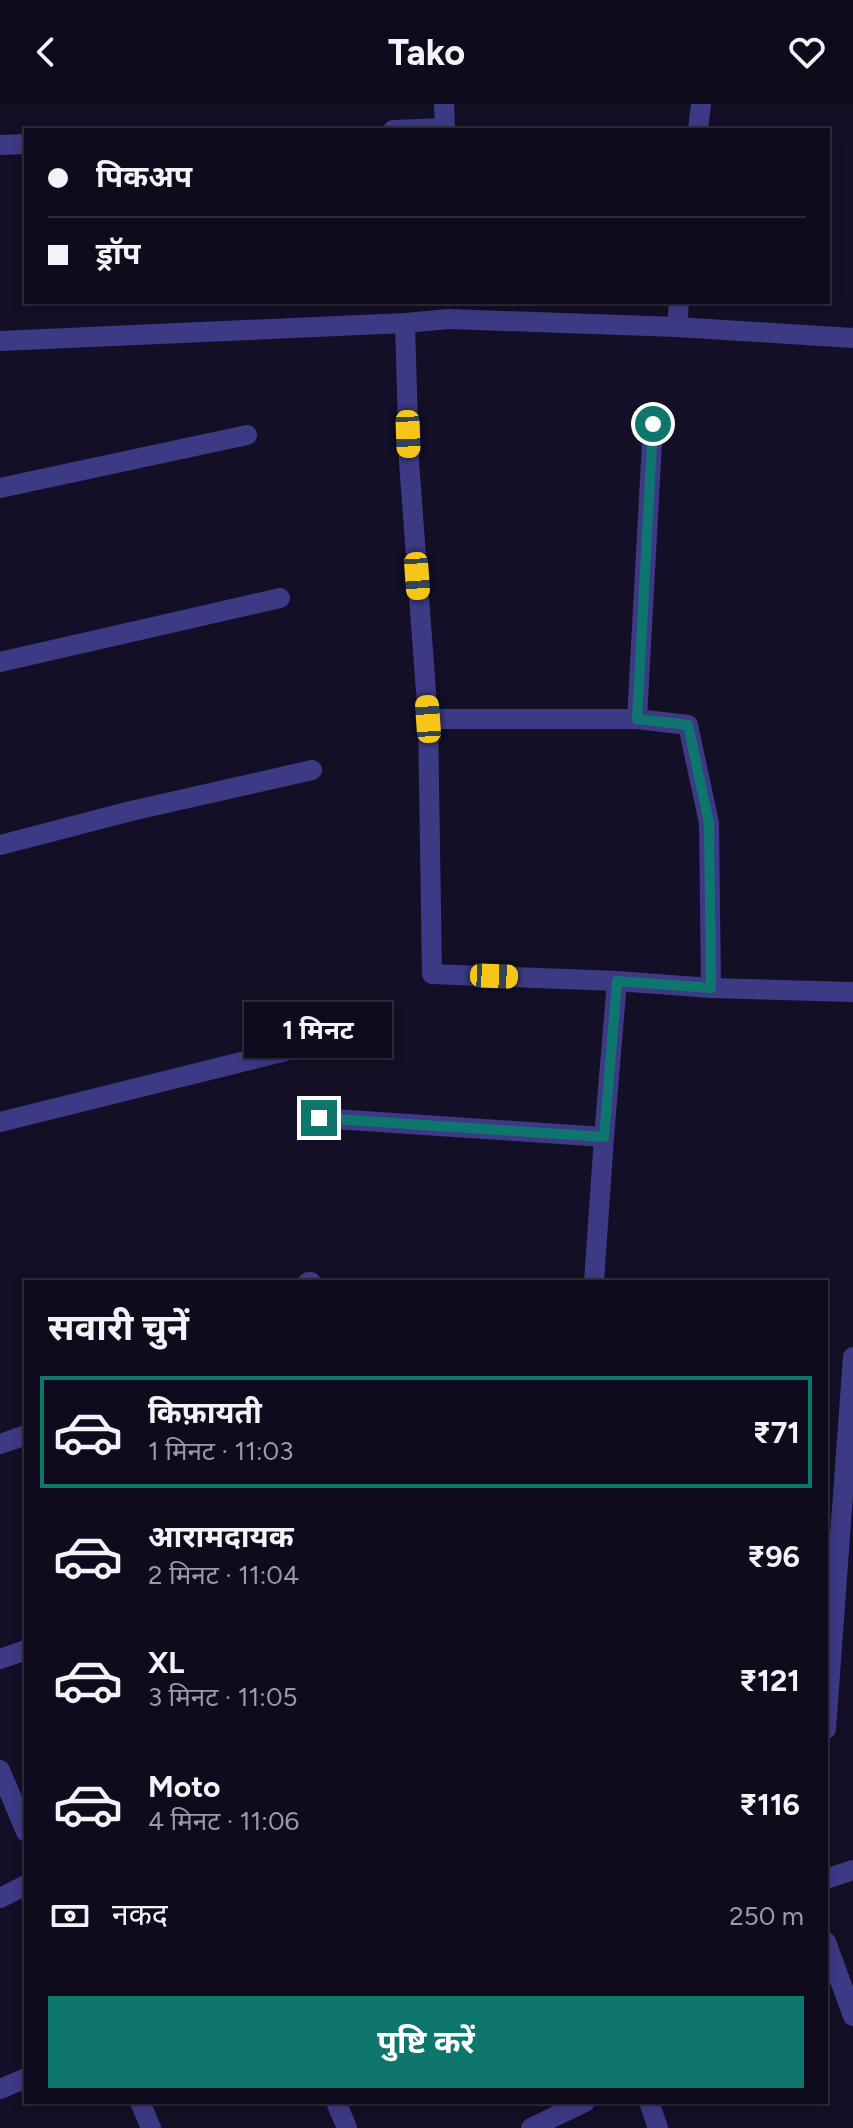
<!DOCTYPE html>
<html lang="hi">
<meta charset="utf-8">
<style>
:root{--surface:#0e0b1c;--page:#171425;--text:#f1f3f6;--muted:#9b9ba3;--line:#2e2b3b;--accent:#0f766e}
body{margin:0;font-family:Figtree,"Noto Sans Devanagari",sans-serif;background:var(--page);color:var(--text);height:100vh;display:flex;flex-direction:column;font-size:30px;white-space:nowrap}
*{box-sizing:border-box;margin:0}
p{font-size:26px;color:var(--muted)}
.icon{flex:none;width:44px;height:44px;fill:none;stroke:currentColor;stroke-width:2;stroke-linecap:round;stroke-linejoin:round}
.map{position:relative;flex:1;overflow:hidden}
.sheet{position:absolute;left:24px;top:1176px;width:804px;height:824px;display:flex;flex-direction:column;background:var(--surface);border-radius:0px;box-shadow:0 4px 12px #0003,0 0 0 2px var(--line)}
.sheet>*{flex:none}
.banner{position:absolute;left:24px;top:24px;width:806px;height:176px;border-radius:0px;box-shadow:0 4px 12px #0003,0 0 0 2px var(--line);display:grid;align-content:center;height:176px;padding:0 24px;background:var(--surface)}
.end{position:absolute;width:36px;height:36px;margin:-18px;border:10px solid #0f766e;background:#fff;box-shadow:0 0 0 4px #fff}
.from{border-radius:50%}
.bubble{position:absolute;height:56px;border-radius:0px;background:var(--surface);box-shadow:0 4px 12px #0003,0 0 0 2px var(--line);font-size:26px;font-weight:700;line-height:56px;text-align:center}
.car{position:absolute;width:24px;height:48px;margin:-24px -12px;border-radius:10px;box-shadow:0 0 6px 2px #0007;background:linear-gradient(#f5c518 24%,#345 0 40%,#f5c518 0 76%,#345 0 86%,#f5c518 0)}
.banner b{display:flex;align-items:center;gap:28px;height:76px;font-size:30px}
.banner b+b{border-top:2px solid var(--line)}
.banner i{width:20px;height:20px;background:var(--text)}
ul{padding:0;list-style:none}
li{display:flex;align-items:center;gap:24px;height:112px;margin:0 16px 12px;padding:0 8px;border:4px solid transparent;border-radius:0px}
li div{flex:1}
li b{display:block;font-size:30px}
li em{font-style:normal;font-weight:700}
li.current{border-color:var(--accent)}
li>.icon{width:72px;height:72px;stroke-width:1.5}
h2{padding:0 24px;font-size:36px;line-height:96px}
.pay{display:flex;align-items:center;gap:20px;height:88px;padding:0 24px;font-size:30px}
.pay p{margin-inline-start:auto}
.primary-button{display:flex;gap:16px;margin-top:auto;padding:16px 24px}
.primary-button a{flex:1;height:92px;border-radius:0px;background:var(--accent);color:#fff;font-size:32px;font-weight:700;line-height:92px;text-align:center}
header{display:flex;justify-content:space-between;align-items:center;height:104px;padding:0 24px;background:var(--surface);font-size:36px;font-weight:700}
.map>svg:first-child{display:block}
.lines{fill:none;stroke-linecap:round;stroke-linejoin:round}
.minor{stroke:#3d3a85;stroke-width:20}
.route{stroke:#0f766e;stroke-width:10}
</style>
<header><svg class="icon" aria-label="back" viewBox="0 0 24 24"><path d="M15 5l-7 7 7 7"/></svg>Tako<svg class="icon" aria-label="heart" viewBox="0 0 24 24"><path d="M12 20l-8-8c-3-5 5-10 8-4 3-6 11-1 8 4z"/></svg></header>
<div class="map">
<svg width="853" height="2024" viewBox="0 0 853 2024">
<rect width="100%" height="100%" fill="#130f26"/>
<g class="lines">
<!-- minor -->
<g class="minor">
<path d="M444,0l1,26"/>
<path d="M393,26l52,-2"/>
<path d="M698,26l3,-26"/>
<path d="M0,41l26,-1"/>
<path d="M405,219l4,138 19,258 4,255 185,7 94,7 -2,-165 -21,-98 -51,-6h-209"/>
<path d="M677,223l2,-25"/>
<path d="M0,237l405,-18 44,-4 228,8 176,11"/>
<path d="M0,384l247,-53"/>
<path d="M0,558l280,-64"/>
<path d="M637,615l16,-295"/>
<path d="M0,741l131,-34 181,-41"/>
<path d="M711,884l142,4"/>
<path d="M319,1014l285,19"/>
<path d="M0,1018l342,-85"/>
<path d="M308,1178h3"/>
<path d="M594,1178l10,-145 13,-156"/>
<path d="M0,1340l26,-9"/>
<path d="M0,1555l26,-9"/>
<path d="M826,1625l27,-372"/>
<path d="M0,1666l26,62"/>
<path d="M826,1775l27,-9"/>
<path d="M0,1794l26,-13"/>
<path d="M826,1838l27,74"/>
<path d="M0,1985l26,-11"/>
<path d="M140,1998l11,26"/>
<path d="M336,1998l11,26"/>
<path d="M649,1998l9,26"/>
<path d="M531,2024l54,-26"/>
</g>
</g>
<g class="lines">
<!-- route -->
<path class="route" d="M319,1014l285,19 13,-156 94,7 -2,-165 -21,-98 -51,-6 16,-295"/>
</g>
</svg>
<i class="end from" style="left:653px;top:320px"></i>
<i class="end" style="left:319px;top:1014px"></i>
<div class="bubble" style="left:244px;top:898px;width:148px">1 मिनट</div>
<i class="car" style="left:408px;top:330px;rotate:178deg"></i>
<i class="car" style="left:417px;top:472px;rotate:176deg"></i>
<i class="car" style="left:428px;top:615px;rotate:356deg"></i>
<i class="car" style="left:494px;top:872px;rotate:92deg"></i>
<div class="banner">
<b><i class="from"></i>पिकअप</b>
<b><i></i>ड्रॉप</b>
</div>
<section class="sheet">
<h2>सवारी चुनें</h2>
<ul>
<li class="current"><svg class="icon" aria-label="car" viewBox="0 0 24 24"><path d="M5 17H2v-5l4-1 3-4h7l3 4 3 1v5h-3M9 17h6M6 11h13"/><circle cx="7" cy="17" r="2"/><circle cx="17" cy="17" r="2"/></svg><div><b>किफ़ायती</b><p>1 मिनट · 11:03</p></div><em>₹71</em></li>
<li><svg class="icon" aria-label="car" viewBox="0 0 24 24"><path d="M5 17H2v-5l4-1 3-4h7l3 4 3 1v5h-3M9 17h6M6 11h13"/><circle cx="7" cy="17" r="2"/><circle cx="17" cy="17" r="2"/></svg><div><b>आरामदायक</b><p>2 मिनट · 11:04</p></div><em>₹96</em></li>
<li><svg class="icon" aria-label="car" viewBox="0 0 24 24"><path d="M5 17H2v-5l4-1 3-4h7l3 4 3 1v5h-3M9 17h6M6 11h13"/><circle cx="7" cy="17" r="2"/><circle cx="17" cy="17" r="2"/></svg><div><b>XL</b><p>3 मिनट · 11:05</p></div><em>₹121</em></li>
<li><svg class="icon" aria-label="car" viewBox="0 0 24 24"><path d="M5 17H2v-5l4-1 3-4h7l3 4 3 1v5h-3M9 17h6M6 11h13"/><circle cx="7" cy="17" r="2"/><circle cx="17" cy="17" r="2"/></svg><div><b>Moto</b><p>4 मिनट · 11:06</p></div><em>₹116</em></li>
</ul>
<div class="pay"><svg class="icon" aria-label="cash" viewBox="0 0 24 24"><path d="M3 7h18v10H3z"/><circle cx="12" cy="12" r="2"/></svg>नकद<p>250 m</p></div>
<div class="primary-button"><a>पुष्टि करें</a></div>
</section>
</div>
